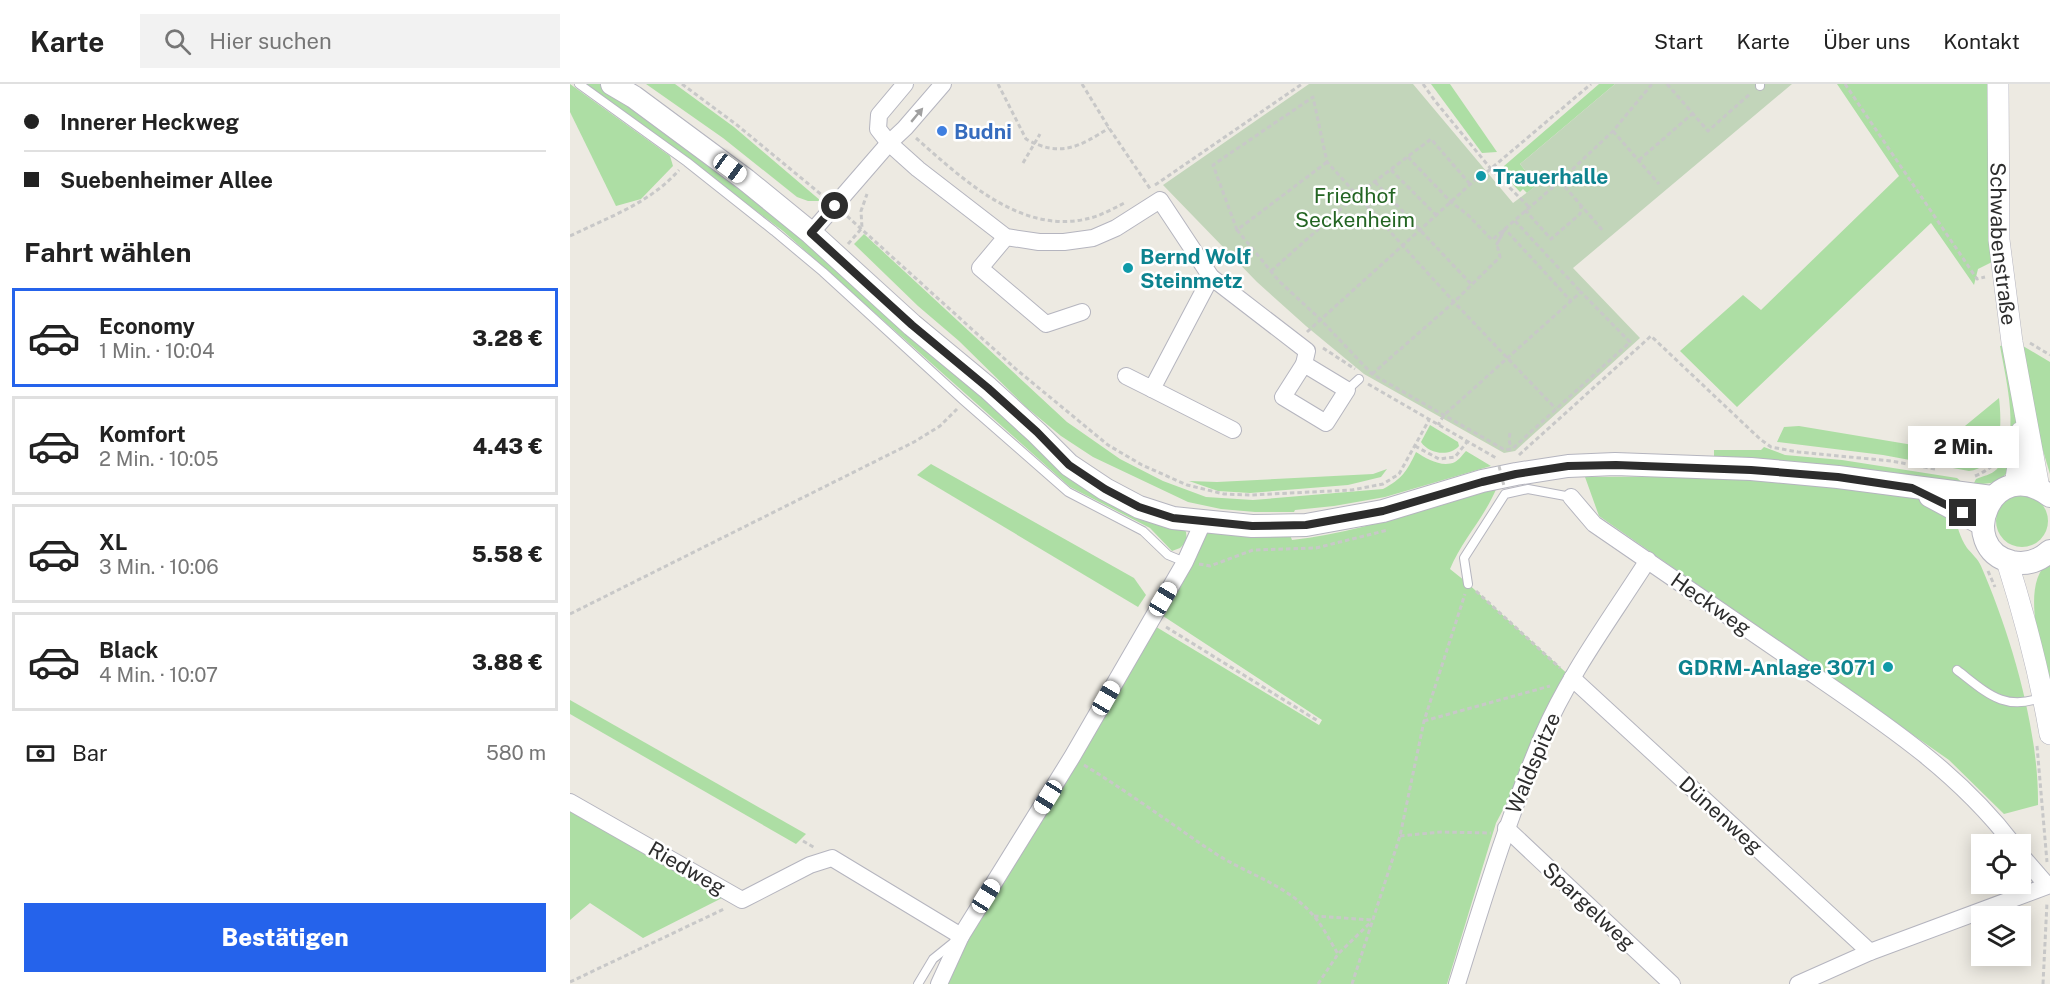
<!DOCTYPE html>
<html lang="de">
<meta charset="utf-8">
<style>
:root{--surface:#fff;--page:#f2f2f2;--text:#222;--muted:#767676;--line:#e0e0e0;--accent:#2563eb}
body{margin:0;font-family:"Public Sans",sans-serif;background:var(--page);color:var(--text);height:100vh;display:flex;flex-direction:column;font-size:22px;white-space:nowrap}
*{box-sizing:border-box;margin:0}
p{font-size:20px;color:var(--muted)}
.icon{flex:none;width:33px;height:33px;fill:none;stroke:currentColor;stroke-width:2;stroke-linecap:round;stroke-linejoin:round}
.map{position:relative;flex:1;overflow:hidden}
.panel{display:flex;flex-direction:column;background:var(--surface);width:570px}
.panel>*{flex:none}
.banner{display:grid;align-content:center;height:132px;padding:0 24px;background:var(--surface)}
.buttons{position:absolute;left:1401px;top:750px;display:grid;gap:12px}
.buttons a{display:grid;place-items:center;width:60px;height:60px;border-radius:0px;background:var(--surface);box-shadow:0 3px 15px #0003;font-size:30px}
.end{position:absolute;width:27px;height:27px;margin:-14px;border:8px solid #2d2d2d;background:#fff;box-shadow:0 0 0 3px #fff}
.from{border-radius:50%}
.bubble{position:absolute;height:42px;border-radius:0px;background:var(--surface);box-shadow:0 3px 15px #0003;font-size:20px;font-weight:800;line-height:42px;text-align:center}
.car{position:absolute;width:18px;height:36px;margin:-18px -9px;border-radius:8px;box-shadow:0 0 4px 2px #0007;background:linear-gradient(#fff 24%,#345 0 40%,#fff 0 76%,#345 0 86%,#fff 0)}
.banner b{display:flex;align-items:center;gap:21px;height:57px;font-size:22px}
.banner b+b{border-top:2px solid var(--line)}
.banner i{width:15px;height:15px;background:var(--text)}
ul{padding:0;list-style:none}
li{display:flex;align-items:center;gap:18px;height:99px;margin:0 12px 9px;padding:0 12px;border:3px solid var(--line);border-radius:0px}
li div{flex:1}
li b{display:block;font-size:22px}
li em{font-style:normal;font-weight:800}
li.active{border-color:var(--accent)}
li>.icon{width:54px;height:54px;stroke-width:1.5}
h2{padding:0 24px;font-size:27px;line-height:72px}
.pay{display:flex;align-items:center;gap:15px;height:66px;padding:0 24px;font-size:22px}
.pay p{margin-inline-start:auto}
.button{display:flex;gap:12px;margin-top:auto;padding:12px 24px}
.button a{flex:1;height:69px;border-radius:0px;background:var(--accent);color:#fff;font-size:24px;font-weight:800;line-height:69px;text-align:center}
header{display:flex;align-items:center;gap:36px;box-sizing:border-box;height:84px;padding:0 30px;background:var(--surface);border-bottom:2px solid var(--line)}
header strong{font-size:28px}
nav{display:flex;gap:33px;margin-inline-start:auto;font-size:21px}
.search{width:420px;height:54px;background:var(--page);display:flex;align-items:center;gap:15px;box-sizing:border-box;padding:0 21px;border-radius:0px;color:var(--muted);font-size:22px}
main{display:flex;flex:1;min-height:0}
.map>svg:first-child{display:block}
.green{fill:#addea4}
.cemetery{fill:#c2d5ba}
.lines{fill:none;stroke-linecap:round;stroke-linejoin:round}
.service-casing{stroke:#b5b5bf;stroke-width:10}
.minor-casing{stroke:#b5b5bf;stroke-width:18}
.tertiary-casing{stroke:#b5b5bf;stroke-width:22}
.secondary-casing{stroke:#b5b5bf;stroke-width:24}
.path{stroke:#c8c8c8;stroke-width:3;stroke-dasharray:4.5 3;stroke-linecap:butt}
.service{stroke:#fff;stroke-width:8}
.minor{stroke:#fff;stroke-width:16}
.tertiary{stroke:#fff;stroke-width:21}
.secondary{stroke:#fff;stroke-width:22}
.path-bridge{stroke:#c8c8c8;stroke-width:3;stroke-dasharray:4.5 3;stroke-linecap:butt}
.oneway{fill:#a0a0a0}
.route{stroke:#2d2d2d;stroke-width:8}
.shop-dot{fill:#3f7fe0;stroke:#fff;stroke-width:2}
.culture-dot{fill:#0f9aa8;stroke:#fff;stroke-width:2}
.labels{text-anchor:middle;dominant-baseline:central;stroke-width:5;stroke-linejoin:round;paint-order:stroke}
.shop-label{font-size:21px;font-weight:bold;fill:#366cbe;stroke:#fff;text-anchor:start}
.culture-label{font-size:21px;font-weight:bold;fill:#0d838f;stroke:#fff;text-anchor:start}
.park-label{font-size:21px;fill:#246523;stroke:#fff}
.street-label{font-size:21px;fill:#2d2d2d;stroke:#fff}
</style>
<header>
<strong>Karte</strong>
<div class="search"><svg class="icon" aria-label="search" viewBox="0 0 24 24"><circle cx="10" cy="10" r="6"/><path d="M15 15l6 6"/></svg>Hier suchen</div>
<nav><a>Start</a><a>Karte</a><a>Über uns</a><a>Kontakt</a></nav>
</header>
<main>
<section class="panel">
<div class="banner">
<b><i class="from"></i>Innerer Heckweg</b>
<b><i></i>Suebenheimer Allee</b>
</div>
<h2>Fahrt wählen</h2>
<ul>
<li class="active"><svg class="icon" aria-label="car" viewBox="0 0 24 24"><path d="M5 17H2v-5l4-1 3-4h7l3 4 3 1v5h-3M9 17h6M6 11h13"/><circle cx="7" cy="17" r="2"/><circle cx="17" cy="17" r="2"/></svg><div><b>Economy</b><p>1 Min. · 10:04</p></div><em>3.28 €</em></li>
<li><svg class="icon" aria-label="car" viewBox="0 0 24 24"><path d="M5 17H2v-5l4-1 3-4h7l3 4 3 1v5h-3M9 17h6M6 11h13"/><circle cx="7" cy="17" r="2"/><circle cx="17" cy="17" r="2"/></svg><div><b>Komfort</b><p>2 Min. · 10:05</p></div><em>4.43 €</em></li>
<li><svg class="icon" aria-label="car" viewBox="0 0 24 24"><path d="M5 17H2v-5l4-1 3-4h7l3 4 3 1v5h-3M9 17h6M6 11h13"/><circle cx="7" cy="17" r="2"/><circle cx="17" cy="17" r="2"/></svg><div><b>XL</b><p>3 Min. · 10:06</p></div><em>5.58 €</em></li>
<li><svg class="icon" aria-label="car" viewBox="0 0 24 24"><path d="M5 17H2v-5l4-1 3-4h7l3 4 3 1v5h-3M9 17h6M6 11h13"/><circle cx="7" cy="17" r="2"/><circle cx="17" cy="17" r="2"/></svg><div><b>Black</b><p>4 Min. · 10:07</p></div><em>3.88 €</em></li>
</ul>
<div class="pay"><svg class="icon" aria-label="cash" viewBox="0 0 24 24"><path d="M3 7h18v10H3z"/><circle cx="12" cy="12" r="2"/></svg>Bar<p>580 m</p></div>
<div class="button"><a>Bestätigen</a></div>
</section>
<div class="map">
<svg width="1480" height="900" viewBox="0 0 1480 900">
<rect width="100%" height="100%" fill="#edeae2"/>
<!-- green -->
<g class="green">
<path d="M0,0l100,72 3,10 -32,33 -25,7 -46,-94z"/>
<path d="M16,0h19l139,100 280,247 156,92 6,9 1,9 -7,7 -8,3 -22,-23 -80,-41 -287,-256z"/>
<path d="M76,0h29l59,43 87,74h-13l-11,-4 -74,-59z"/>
<path d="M861,0h19l47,68 -15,1z"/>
<path d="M1029,0h16l-95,80 17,21 -10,8 -4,-4 -3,3 -17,-18 1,-8z"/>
<path d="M1267,0h152l5,177 -16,8 -4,16 -43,-62 -194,184 -57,-56 63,-56 18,15 138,-134z"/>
<path d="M294,150l203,188 53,37 43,22 43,16 47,3 130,-11c19,-10 24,-18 33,-37 11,7 26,16 39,10 4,-2 8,-8 11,-11l25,15 -106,31 -51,9 -39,4 -1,2h-39l-34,-3 -33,-7 -95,-45 -32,-21 -35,-29 -67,-66 -41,-35 -64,-62z"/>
<path d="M1436,261l12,81 -8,43 -8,9 -11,5 -18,2 3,-6c7,-3 15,-4 21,-10 25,-30 9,-88 3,-123z"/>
<path d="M1453,262l27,16v112l-12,-40z"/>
<path d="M1429,314c3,26 4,69 -30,73l-86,-16 -106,-13 7,-15 15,-1 138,23z"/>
<path d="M860,341l28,17 1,4c-10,11 -30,8 -38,-4z"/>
<path d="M1194,363l21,8 57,5 115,18 7,6 -76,-12 -174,-14v-8h47z"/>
<path d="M361,380l203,114 12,17 -8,12 -221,-132z"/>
<path d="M817,385l-6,8 -33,8 -98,8 -32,-2 -29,-10 28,1 156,-8z"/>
<path d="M1181,392l133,15 40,9 30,14c3,11 6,24 13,34 5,6 11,11 14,18 30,69 58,164 57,239l-34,9 -55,-54 -350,-244 -14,-39z"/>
<path d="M927,403c-12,30 -35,53 -47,82l15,12 107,97 -76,145 -49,161h-500l19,-48 187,-311 166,100 3,-5 -162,-106 45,-79 6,-4 79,4 2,5c70,-8 138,-33 205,-53z"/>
<circle cx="1452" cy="437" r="26"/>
<path d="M1480,477v128c-7,-32 -32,-106 0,-128z"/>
<path d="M0,616l236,134 -10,10 -226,-130z"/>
<path d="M0,725l154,88 -81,41 -53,-35 -20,17z"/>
</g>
<!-- cemetery -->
<path class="cemetery" d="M739,0h104l100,119 24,-18 -17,-21 95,-80h177l-219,184 67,70 -125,113 -11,2 -140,-79 -58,-48 -49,-44 -94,-97z"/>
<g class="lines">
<defs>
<g id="service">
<path d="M9,0l108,78 87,69 49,41 140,128 105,92 75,39 25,24 17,7"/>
<path d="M1190,2v-2"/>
<path d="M777,306l12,-11"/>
<path d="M898,500l-4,-26 41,-64 23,-5 43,8"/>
<path d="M1387,586c30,23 47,42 86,27"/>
<path d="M348,900l15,-25 21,-17"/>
</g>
<g id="minor">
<path d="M335,0l-26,31 -1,14 11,14 29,26 88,68 33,5h25l29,-4 23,-10 44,-28 51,77 96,74 -3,13"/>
<path d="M241,149l78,-90 16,-15 38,-44"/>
<path d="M436,153l-26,31 66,56 36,-12"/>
<path d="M734,280l43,26 -21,33 -43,-26z"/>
<path d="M556,292l26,13 59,-112"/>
<path d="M582,305l81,41"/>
<path d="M1001,413l23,27c69,47 138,95 207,142 77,53 155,103 212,178"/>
<path d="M1002,594l298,274"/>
<path d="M0,718l172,98 68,-35 22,-7 129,78"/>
<path d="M936,744l166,156"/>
<path d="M1450,770l27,31"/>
<path d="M369,900l22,-48 111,-179 113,-195 19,-42"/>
<path d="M887,900c26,-83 51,-166 85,-247 27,-63 69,-119 106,-177"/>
<path d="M1228,900l72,-32 180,-67"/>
</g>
<g id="tertiary">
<path id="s1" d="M1428,0l1,156 13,102 27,146"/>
<path d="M1445,401l4,-26 2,-27"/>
<path d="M1437,477c18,57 33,114 43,173"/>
</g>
<g id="secondary">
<path d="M42,0l22,13 112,83 65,53 101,92 76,63 49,45 32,32 36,24 34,18 34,11 79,8 54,-1 77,-14 99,-30 34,-7 52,-8 47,-2 136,5 87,8 154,20"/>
<path d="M1360,412l52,28"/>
<path d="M1480,412c-58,-44 -96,52 -38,66 14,3 27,-1 38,-11"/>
</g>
</defs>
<!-- service casing -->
<use href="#service" class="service-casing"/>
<!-- minor casing -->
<use href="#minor" class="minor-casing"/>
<!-- tertiary casing -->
<use href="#tertiary" class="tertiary-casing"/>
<!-- secondary casing -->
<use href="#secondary" class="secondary-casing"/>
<!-- path -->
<g class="path">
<path d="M112,0l55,41 86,71"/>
<path d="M428,0l28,55c34,19 53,8 83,-11"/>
<path d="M512,0l27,44 42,62"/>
<path d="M853,0l12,17 56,68 38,38"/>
<path d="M1097,0l41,47 43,-38"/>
<path d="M1275,0l132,195 8,-2"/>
<path d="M1043,47l46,53"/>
<path d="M346,54c49,43 110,102 181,78 10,-4 20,-9 29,-14"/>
<path d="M838,73l43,45 17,13 24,25 68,-59 53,-50 39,-47"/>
<path d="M1069,76l53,-46"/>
<path d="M757,78l-90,68 42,51 41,38 52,55 133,76 7,-1 118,-107 -49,-50 -137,123 -6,10"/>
<path d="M453,79l17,-29"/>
<path d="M821,86l45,45"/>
<path d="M917,88l104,-88"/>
<path d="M990,97l44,51"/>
<path d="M805,98l96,102"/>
<path d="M585,101l147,-101"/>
<path d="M955,126l26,29 29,-25 1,-8"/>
<path d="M277,132l170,154 91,75 34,20 45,20 37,9 27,1 101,-5 31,-6 16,-10 30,-54"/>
<path d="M945,137l66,71"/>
<path d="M667,146l-24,-65 100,-68 14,65 127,140 102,107"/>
<path d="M934,146l-7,14 8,-15 66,72"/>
<path d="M0,152c39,-19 80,-33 109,-66"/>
<path d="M278,160l14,-16 -1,-17 6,-17"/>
<path d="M701,187l86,-76 74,-56 39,45"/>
<path d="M737,248l168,-152"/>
<path d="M1460,259l20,12"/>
<path d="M753,264l32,21"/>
<path d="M802,290l82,-72 46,-45 -3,-13"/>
<path d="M798,300l128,74"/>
<path d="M940,349l-1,7 2,8"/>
<path d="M845,362l24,13 16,-2 12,-15"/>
<path d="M949,371l132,-119 109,103 11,8 27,5 93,9 44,8"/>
<path d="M1405,392c12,-5 20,-11 26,-22"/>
<path d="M629,480l11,2 43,-16 63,-2 72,-18"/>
<path d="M1418,487l7,16"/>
<path d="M906,507l84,77"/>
<path d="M0,530l344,-172 26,-16 17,-17"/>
<path d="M596,543l152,94"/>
<path d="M854,637l126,-35"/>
<path d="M1467,662l10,116"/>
<path d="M514,681c44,27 86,58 129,87 33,22 73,32 100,63 10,11 17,26 25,39"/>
<path d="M830,752l41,-4 50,1"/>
<path d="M233,757l12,7"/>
<path d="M744,832l58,4"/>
<path d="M0,898l154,-73"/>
<path d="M748,900l20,-30 33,-32"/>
<path d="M782,900l48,-148 24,-115 41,-127"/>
<path d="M1473,900l4,-82"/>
</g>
<!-- service -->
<use href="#service" class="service"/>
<!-- minor -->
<use href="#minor" class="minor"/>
<!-- tertiary -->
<use href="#tertiary" class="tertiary"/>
<!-- secondary -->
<use href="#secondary" class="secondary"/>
<!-- path-bridge -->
<path class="path-bridge" d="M929,382l5,20"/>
</g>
<!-- one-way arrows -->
<defs><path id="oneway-solid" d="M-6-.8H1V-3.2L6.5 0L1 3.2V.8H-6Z" transform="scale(1.5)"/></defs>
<use class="oneway" href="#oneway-solid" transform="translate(347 31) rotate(-50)"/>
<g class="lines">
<!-- route -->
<path class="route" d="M265,122l-24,27 101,92 76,63 49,44 32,33 36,24 34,18 34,11 79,8 54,-1 77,-14 99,-29 34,-8 52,-8 48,-1 135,5 87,7 74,11 51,25"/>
</g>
<!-- markers -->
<circle class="shop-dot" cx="372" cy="47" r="6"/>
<g class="culture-dot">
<circle cx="911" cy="92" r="6"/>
<circle cx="558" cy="184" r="6"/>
<circle cx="1318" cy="583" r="6"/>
</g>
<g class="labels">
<!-- shop labels -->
<g class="shop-label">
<text x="384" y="47">Budni</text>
</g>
<!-- culture labels -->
<g class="culture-label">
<text x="923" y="92">Trauerhalle</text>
<text x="570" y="172">Bernd Wolf<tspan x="570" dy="24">Steinmetz</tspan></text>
<text x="1306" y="583" text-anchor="end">GDRM-Anlage 3071</text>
</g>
<!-- park labels -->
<g class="park-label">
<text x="785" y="111">Friedhof<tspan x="785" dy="24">Seckenheim</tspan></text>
</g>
<!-- street labels -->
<g class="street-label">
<text stroke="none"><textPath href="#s1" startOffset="160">Schwabenstraße</textPath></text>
<text transform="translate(1141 520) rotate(35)">Heckweg</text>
<text transform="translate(963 679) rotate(-67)">Waldspitze</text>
<text transform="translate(1151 731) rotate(42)">Dünenweg</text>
<text transform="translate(117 784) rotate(30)">Riedweg</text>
<text transform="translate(1019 822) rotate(43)">Spargelweg</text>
</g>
</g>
</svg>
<div class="buttons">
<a><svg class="icon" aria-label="locate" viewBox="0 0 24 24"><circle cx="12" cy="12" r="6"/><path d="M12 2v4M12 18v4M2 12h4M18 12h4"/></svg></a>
<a><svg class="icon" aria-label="layers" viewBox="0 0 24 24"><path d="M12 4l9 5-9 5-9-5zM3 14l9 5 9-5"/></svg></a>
</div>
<i class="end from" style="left:265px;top:122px"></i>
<i class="end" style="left:1393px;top:429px"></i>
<div class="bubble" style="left:1338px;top:342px;width:111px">2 Min.</div>
<i class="car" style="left:160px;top:84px;rotate:126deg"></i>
<i class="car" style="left:593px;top:515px;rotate:31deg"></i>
<i class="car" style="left:536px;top:614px;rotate:30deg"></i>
<i class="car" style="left:478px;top:713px;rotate:212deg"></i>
<i class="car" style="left:416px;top:812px;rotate:32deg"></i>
</div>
</main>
